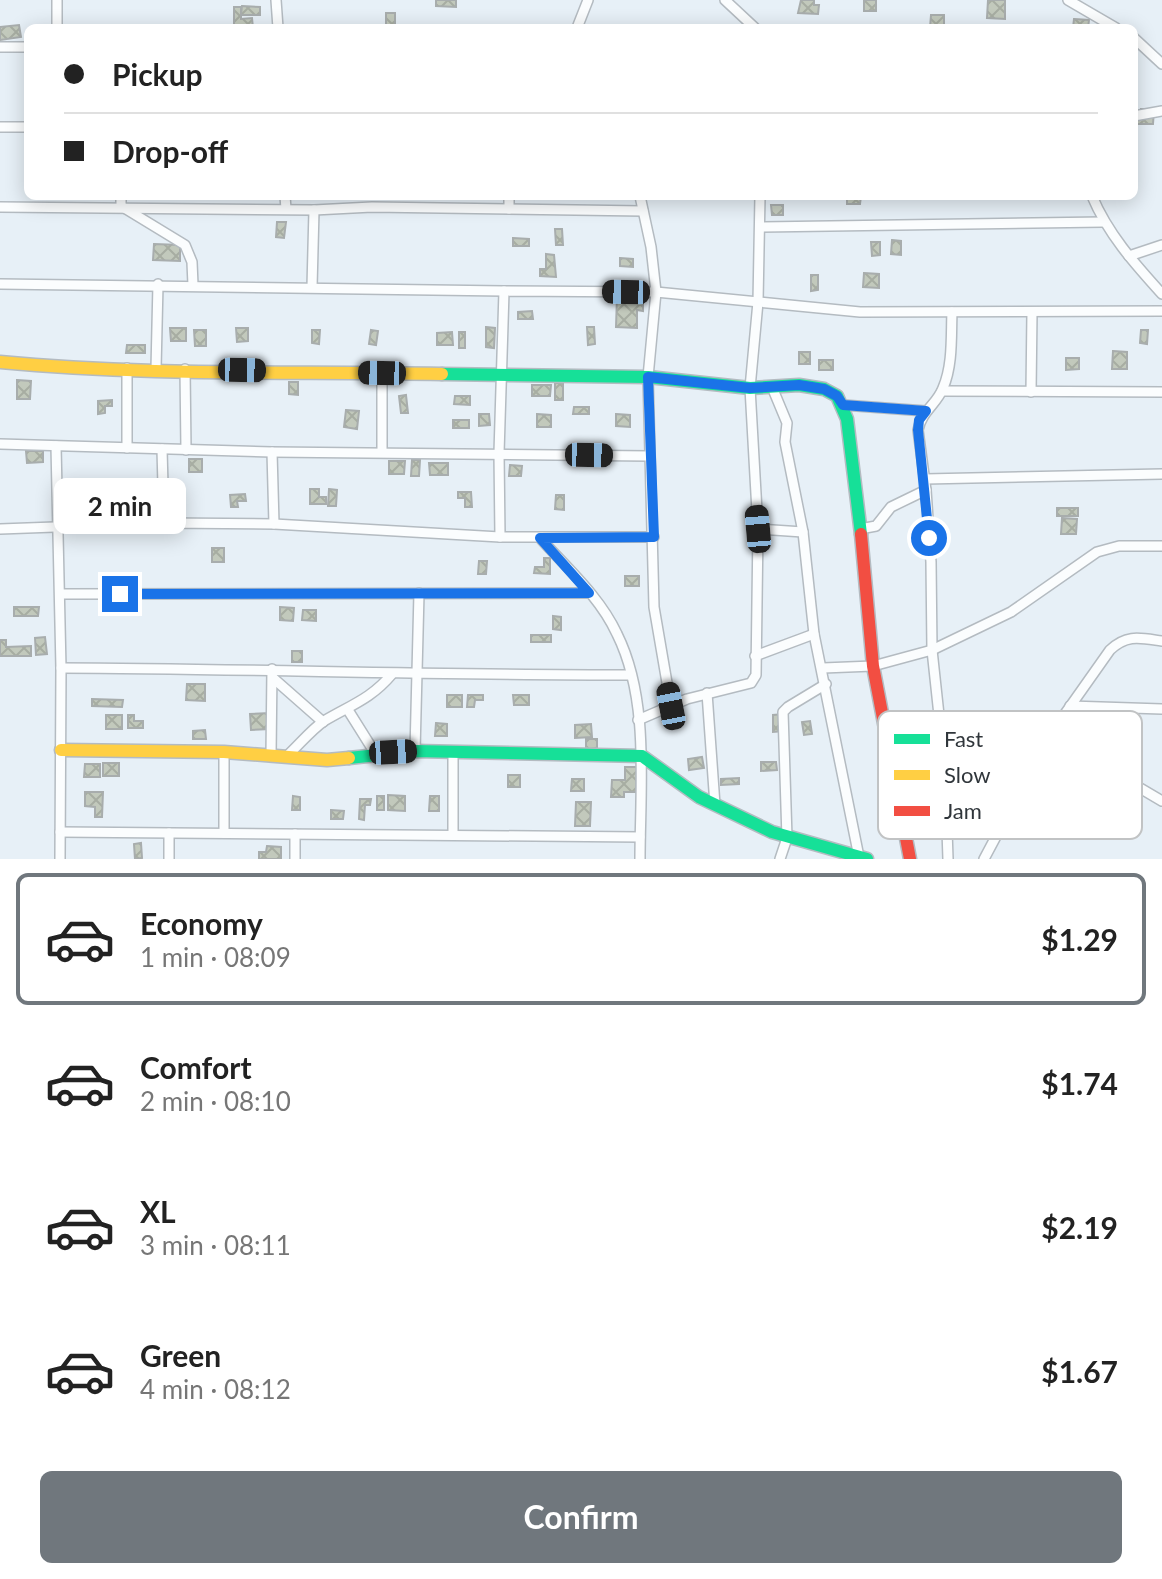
<!DOCTYPE html>
<meta charset="utf-8">
<style>
:root{--surface:#fff;--page:#f6f6f6;--text:#222;--muted:#767676;--line:#e0e0e0;--accent:#70777d}
body{margin:0;font-family:Lato,sans-serif;background:var(--page);color:var(--text);height:100vh;display:flex;flex-direction:column;font-size:30px;white-space:nowrap}
*{box-sizing:border-box;margin:0}
p{font-size:26px;color:var(--muted)}
.icon{flex:none;width:44px;height:44px;fill:none;stroke:currentColor;stroke-width:2;stroke-linecap:round;stroke-linejoin:round}
.map{position:relative;height:859px;overflow:hidden}
.drawer{display:flex;flex-direction:column;background:var(--surface);flex:1}
.drawer>*{flex:none}
.banner{position:absolute;left:24px;top:24px;width:1114px;height:176px;border-radius:12px;box-shadow:0 4px 20px #0003;display:grid;align-content:center;height:176px;padding:0 40px;background:var(--surface)}
.end{position:absolute;width:36px;height:36px;margin:-18px;border:10px solid #1a73e8;background:#fff;box-shadow:0 0 0 4px #fff}
.from{border-radius:50%}
.bubble{position:absolute;height:56px;border-radius:12px;background:var(--surface);box-shadow:0 4px 20px #0003;font-size:26px;font-weight:700;line-height:56px;text-align:center}
.car{position:absolute;width:24px;height:48px;margin:-24px -12px;border-radius:10px;box-shadow:0 0 6px 2px #0007;background:linear-gradient(#222 24%,#8ab4d8 0 40%,#222 0 76%,#8ab4d8 0 86%,#222 0)}
.banner b{display:flex;align-items:center;gap:28px;height:76px;font-size:30px}
.banner b+b{border-top:2px solid var(--line)}
.banner i{width:20px;height:20px;background:var(--text)}
ul{padding:14px 0 0;list-style:none}
li{display:flex;align-items:center;gap:24px;height:132px;margin:0 16px 12px;padding:0 24px;border:4px solid transparent;border-radius:12px}
li div{flex:1}
li b{display:block;font-size:30px}
li em{font-style:normal;font-weight:700}
li.selected{border-color:var(--accent)}
li>.icon{width:72px;height:72px;stroke-width:1.5}
.cta{display:flex;gap:16px;margin-top:auto;padding:16px 40px}
.cta a{flex:1;height:92px;border-radius:12px;background:var(--accent);color:#fff;font-size:32px;font-weight:700;line-height:92px;text-align:center}
.map>svg:first-child{display:block}
.building{fill:url(#building-cross-hatch);stroke:#a8adad;stroke-width:2}
.lines{fill:none;stroke-linecap:round;stroke-linejoin:round}
.street-casing{stroke:#b4bbc1;stroke-width:12}
.fast-casing{stroke:#b4bbc1;stroke-width:15}
.slow-casing{stroke:#b4bbc1;stroke-width:15}
.jam-casing{stroke:#b4bbc1;stroke-width:15}
.street{stroke:#fbfdfe;stroke-width:9}
.fast{stroke:#16e098;stroke-width:12}
.slow{stroke:#ffcf43;stroke-width:12}
.jam{stroke:#f24e42;stroke-width:12}
.route{stroke:#1a73e8;stroke-width:10}
.key{fill:#fff;stroke:#c1c3c4;stroke-width:2}
.key-label{font-size:22px;fill:#30363b}
</style>
<div class="map">
<svg width="1162" height="859" viewBox="0 0 1162 859">
<defs>
<pattern id="building-cross-hatch" width="8" height="8" patternUnits="userSpaceOnUse" patternTransform="scale(2)"><rect width="8" height="8" fill="#c2c9bc"/><path d="M0 0l8 8M0 8l8-8" fill="none" stroke="#a7ada2"/></pattern>
</defs>
<rect width="100%" height="100%" fill="#e7f0f7"/>
<!-- building -->
<g class="building">
<path d="M436,0h20v7l-20,-1z"/>
<path d="M801,0h13v5h5l-1,9 -20,-1z"/>
<rect x="864" y="0" width="12" height="11"/>
<path d="M988,0h17v19l-18,-1z"/>
<path d="M242,6l18,1v8h-19z"/>
<path d="M234,7h7v12l11,-1 1,10h-19z"/>
<rect x="386" y="13" width="9" height="13"/>
<path d="M931,15h13v13h-14z"/>
<path d="M1074,19l15,1 -1,8h-15z"/>
<path d="M19,25l2,12 -21,3v-13z"/>
<path d="M1141,109h13l-1,15h-19v-8h7z"/>
<path d="M847,196h14l-1,8h-13z"/>
<path d="M771,205h12v10h-11z"/>
<path d="M277,222h9l-2,16 -8,-1z"/>
<path d="M555,229h7l1,16h-7z"/>
<path d="M513,238l16,1v7h-16z"/>
<path d="M892,240l9,1v14l-10,-1z"/>
<path d="M871,242h9v13l-8,1z"/>
<path d="M154,244l26,1v16l-27,-1z"/>
<path d="M546,254l8,1 2,22 -16,-1v-7h6z"/>
<path d="M620,258l13,1v8l-13,-1z"/>
<path d="M864,273l15,1v14l-16,-1z"/>
<path d="M811,275h7v15l-7,1z"/>
<path d="M617,296l26,1v14l-6,-1v18l-21,-1z"/>
<path d="M532,311l1,8h-15v-7z"/>
<path d="M486,327l9,1 -1,20 -8,-1z"/>
<path d="M587,327h7l1,17 -7,1z"/>
<path d="M170,328h16v13h-15z"/>
<path d="M236,328h12v13l-11,1z"/>
<path d="M194,330h12v16h-11z"/>
<path d="M312,330h8l-1,14 -7,-1z"/>
<path d="M371,330l7,1 -2,14 -7,-1z"/>
<path d="M1141,330h7l-1,14 -7,-1z"/>
<path d="M452,332l1,13h-16v-12z"/>
<rect x="459" y="332" width="6" height="16"/>
<path d="M127,345h18v8h-19z"/>
<path d="M1113,351l14,1v17h-15z"/>
<rect x="799" y="352" width="11" height="12"/>
<path d="M1066,358h13v11l-13,1z"/>
<rect x="819" y="360" width="14" height="10"/>
<path d="M17,380l14,1 -1,18h-13z"/>
<path d="M289,382h9v13l-9,-1z"/>
<rect x="555" y="383" width="8" height="17"/>
<path d="M532,385h19l-1,11h-18z"/>
<path d="M406,395l2,18h-7l-2,-17z"/>
<path d="M455,396h15v9l-16,-1z"/>
<path d="M112,400v6h-7v7l-7,1v-13z"/>
<path d="M574,407h15v7h-16z"/>
<path d="M346,410l13,1 -2,18 -13,-2z"/>
<path d="M479,414h10l1,11 -11,1z"/>
<path d="M537,414l14,1v12h-14z"/>
<path d="M616,414l14,1v12l-14,-1z"/>
<rect x="453" y="420" width="16" height="8"/>
<path d="M26,451h17v11l-16,1z"/>
<rect x="189" y="459" width="13" height="13"/>
<path d="M412,460h8l-1,16h-8z"/>
<path d="M389,461h16l-1,13h-15z"/>
<path d="M429,463h19v12h-18z"/>
<path d="M510,465l12,1 -1,10h-12z"/>
<path d="M140,480l3,23 -13,2 -1,-9h7l-1,-15z"/>
<path d="M310,489h9v8h7v7h-16z"/>
<path d="M329,489l8,1 -1,16h-8z"/>
<path d="M458,492h13l1,15h-7v-9h-7z"/>
<path d="M245,494l1,7h-9l1,6h-7l-1,-12z"/>
<path d="M556,495h8v15l-9,-1z"/>
<rect x="1057" y="508" width="21" height="8"/>
<path d="M1062,518l15,1 -1,15h-15z"/>
<rect x="212" y="548" width="12" height="14"/>
<path d="M544,558h6v16l-16,-1 1,-6h9z"/>
<path d="M479,561h8l-1,13h-8z"/>
<rect x="625" y="576" width="14" height="10"/>
<path d="M14,607h25l-1,9h-24z"/>
<path d="M280,607l14,1 -1,13 -13,-1z"/>
<path d="M303,610h13v11l-14,-1z"/>
<path d="M553,616l8,1v13l-8,-1z"/>
<rect x="531" y="635" width="20" height="7"/>
<path d="M45,637l2,17 -11,1 -1,-17z"/>
<path d="M0,640h6v7l25,-1v10h-31z"/>
<rect x="292" y="651" width="10" height="11"/>
<path d="M187,684h18v17l-19,-1z"/>
<rect x="447" y="695" width="15" height="12"/>
<path d="M468,695h15v5h-8l-1,7h-7z"/>
<path d="M513,695h16v10h-15z"/>
<path d="M92,699l31,1 -1,7 -30,-1z"/>
<path d="M270,713v16l-19,1 -1,-16z"/>
<path d="M784,714v17l-11,1v-17z"/>
<rect x="106" y="715" width="16" height="14"/>
<path d="M128,715h6v6h9v7h-15z"/>
<path d="M810,721l2,13 -8,1 -2,-13z"/>
<path d="M436,723l11,1v12h-12z"/>
<path d="M591,724l1,13 -17,1v-13z"/>
<path d="M205,730l1,9h-13v-8z"/>
<path d="M586,739h11v9l-11,1z"/>
<path d="M702,757l2,11 -15,2 -1,-11z"/>
<path d="M761,762h15l1,8 -16,1z"/>
<rect x="103" y="763" width="16" height="13"/>
<path d="M85,764h15v13h-16z"/>
<path d="M625,767h12l-1,25h-12v5h-13l1,-17h13z"/>
<rect x="508" y="775" width="12" height="12"/>
<path d="M739,778v6l-18,1v-6z"/>
<path d="M572,779h12v12h-13z"/>
<path d="M85,792h18l-1,25h-7v-10l-10,-1z"/>
<path d="M388,795l17,1v15l-17,-1z"/>
<path d="M293,796l7,1v13h-8z"/>
<rect x="377" y="796" width="7" height="14"/>
<path d="M430,796h9v15h-10z"/>
<path d="M360,799h11l-1,6h-5l-1,15 -5,-1z"/>
<path d="M576,802h15l-1,24h-15z"/>
<path d="M331,810l13,1 -1,8h-12z"/>
<path d="M141,843l1,15 -7,1 -1,-15z"/>
<path d="M267,846l14,1v12h-22v-7h7z"/>
</g>
<g class="lines">
<defs>
<g id="street">
<path d="M57,0v28"/>
<path d="M276,0l2,28"/>
<path d="M725,0l30,28"/>
<path d="M1068,0l48,28"/>
<path d="M577,28l11,-28"/>
<path d="M1134,38l28,26"/>
<path d="M0,47h28"/>
<path d="M1134,116l28,-5"/>
<path d="M0,127h28"/>
<path d="M121,196v10l64,39 7,17 1,23"/>
<path d="M285,196l1,13"/>
<path d="M640,196l11,51 5,45 -8,85 6,230 17,99"/>
<path d="M1092,196c16,38 42,67 70,98"/>
<path d="M0,207l314,3 58,-3 271,4"/>
<path d="M509,209v-13"/>
<path d="M760,227l343,-5"/>
<path d="M1129,256l33,-11"/>
<path d="M0,284l504,7"/>
<path d="M312,287l2,-77"/>
<path d="M127,368v80"/>
<path d="M156,369l2,-85"/>
<path d="M185,369l1,81"/>
<path d="M772,387l15,36 -2,19 18,90 11,102 45,223"/>
<path d="M942,391l220,1"/>
<path d="M1031,392l1,-80"/>
<path d="M843,405l83,6"/>
<path d="M0,444l272,8 377,4"/>
<path d="M56,446l5,222 -1,191"/>
<path d="M162,449l2,74"/>
<path d="M272,452l2,72"/>
<path d="M382,452v-79"/>
<path d="M925,479l237,-5"/>
<path d="M0,529l164,-6 110,1 226,13h154"/>
<path d="M758,529l45,3"/>
<path d="M860,529l16,-3 15,-19 35,-17"/>
<path d="M500,537l-1,-84 5,-162 152,1 204,20 302,-1"/>
<path d="M540,538c27,30 60,59 77,96 33,66 23,154 23,225"/>
<path d="M60,594l529,-1"/>
<path d="M755,656l59,-22"/>
<path d="M61,668c190,1 380,7 570,7"/>
<path d="M823,668l50,-2 59,-16 79,-38 86,-60 22,-6h43"/>
<path d="M273,678l50,44"/>
<path d="M707,693l8,112"/>
<path d="M1070,706l92,3"/>
<path d="M348,710l27,43"/>
<path d="M638,720l49,-21 64,-16 5,-8 2,-146 -8,-141 8,-86 2,-106"/>
<path d="M1050,735l112,66"/>
<path d="M415,751l4,-158"/>
<path d="M224,752v81"/>
<path d="M271,755l1,-86"/>
<path d="M287,756c12,-11 24,-26 37,-35 27,-16 47,-22 68,-47"/>
<path d="M60,832l580,5"/>
<path d="M169,833v26"/>
<path d="M295,834v25"/>
<path d="M453,835v-83"/>
<path d="M780,859l7,-21 -4,-126 5,-5 38,-23"/>
<path d="M948,859l-3,-88 -13,-121 -1,-88 -5,-72 -8,-60c3,-18 19,-26 25,-42 10,-23 8,-52 9,-76"/>
<path d="M984,859l66,-124 60,-85c17,-16 30,-12 52,-9"/>
</g>
<g id="fast">
<path d="M442,374l206,3 102,11 49,-3 25,4 13,7 10,23 14,115"/>
<path d="M349,758l66,-7 227,5 57,41 73,35 95,27"/>
</g>
<g id="slow">
<path d="M0,362c146,14 295,9 442,12"/>
<path d="M61,750l163,2 103,8 22,-2"/>
</g>
<path id="jam" d="M861,534l12,132 37,193"/>
</defs>
<!-- street casing -->
<use href="#street" class="street-casing"/>
<!-- fast casing -->
<use href="#fast" class="fast-casing"/>
<!-- slow casing -->
<use href="#slow" class="slow-casing"/>
<!-- jam casing -->
<use href="#jam" class="jam-casing"/>
<!-- street -->
<use href="#street" class="street"/>
<!-- fast -->
<use href="#fast" class="fast"/>
<!-- slow -->
<use href="#slow" class="slow"/>
<!-- jam -->
<use href="#jam" class="jam"/>
</g>
<g class="lines">
<!-- route -->
<path class="route" d="M120,594l469,-1 -49,-55 114,-1 -6,-160 102,11 49,-3 25,4 13,7 6,9 83,6 -7,9 -1,10 11,108"/>
</g>
<!-- legend -->
<rect x="878" y="711" width="264" height="128" rx="12" class="key"/>
<rect x="894" y="734" width="36" height="10" fill="#16e098"/>
<rect x="894" y="770" width="36" height="10" fill="#ffcf43"/>
<rect x="894" y="806" width="36" height="10" fill="#f24e42"/>
<g class="key-label">
<text x="944" y="747">Fast</text>
<text x="944" y="783">Slow</text>
<text x="944" y="819">Jam</text>
</g>
</svg>
<i class="end from" style="left:929px;top:538px"></i>
<i class="end" style="left:120px;top:594px"></i>
<div class="bubble" style="left:54px;top:478px;width:132px">2 min</div>
<i class="car" style="left:626px;top:292px;rotate:271deg"></i>
<i class="car" style="left:242px;top:370px;rotate:91deg"></i>
<i class="car" style="left:382px;top:373px;rotate:271deg"></i>
<i class="car" style="left:589px;top:455px;rotate:91deg"></i>
<i class="car" style="left:758px;top:529px;rotate:355deg"></i>
<i class="car" style="left:671px;top:706px;rotate:349deg"></i>
<i class="car" style="left:393px;top:752px;rotate:87deg"></i>
<div class="banner">
<b><i class="from"></i>Pickup</b>
<b><i></i>Drop-off</b>
</div>
</div>
<section class="drawer">
<ul>
<li class="selected"><svg class="icon" aria-label="car" viewBox="0 0 24 24"><path d="M5 17H2v-5l4-1 3-4h7l3 4 3 1v5h-3M9 17h6M6 11h13"/><circle cx="7" cy="17" r="2"/><circle cx="17" cy="17" r="2"/></svg><div><b>Economy</b><p>1 min · 08:09</p></div><em>$1.29</em></li>
<li><svg class="icon" aria-label="car" viewBox="0 0 24 24"><path d="M5 17H2v-5l4-1 3-4h7l3 4 3 1v5h-3M9 17h6M6 11h13"/><circle cx="7" cy="17" r="2"/><circle cx="17" cy="17" r="2"/></svg><div><b>Comfort</b><p>2 min · 08:10</p></div><em>$1.74</em></li>
<li><svg class="icon" aria-label="car" viewBox="0 0 24 24"><path d="M5 17H2v-5l4-1 3-4h7l3 4 3 1v5h-3M9 17h6M6 11h13"/><circle cx="7" cy="17" r="2"/><circle cx="17" cy="17" r="2"/></svg><div><b>XL</b><p>3 min · 08:11</p></div><em>$2.19</em></li>
<li><svg class="icon" aria-label="car" viewBox="0 0 24 24"><path d="M5 17H2v-5l4-1 3-4h7l3 4 3 1v5h-3M9 17h6M6 11h13"/><circle cx="7" cy="17" r="2"/><circle cx="17" cy="17" r="2"/></svg><div><b>Green</b><p>4 min · 08:12</p></div><em>$1.67</em></li>
</ul>
<div class="cta"><a>Confirm</a></div>
</section>
